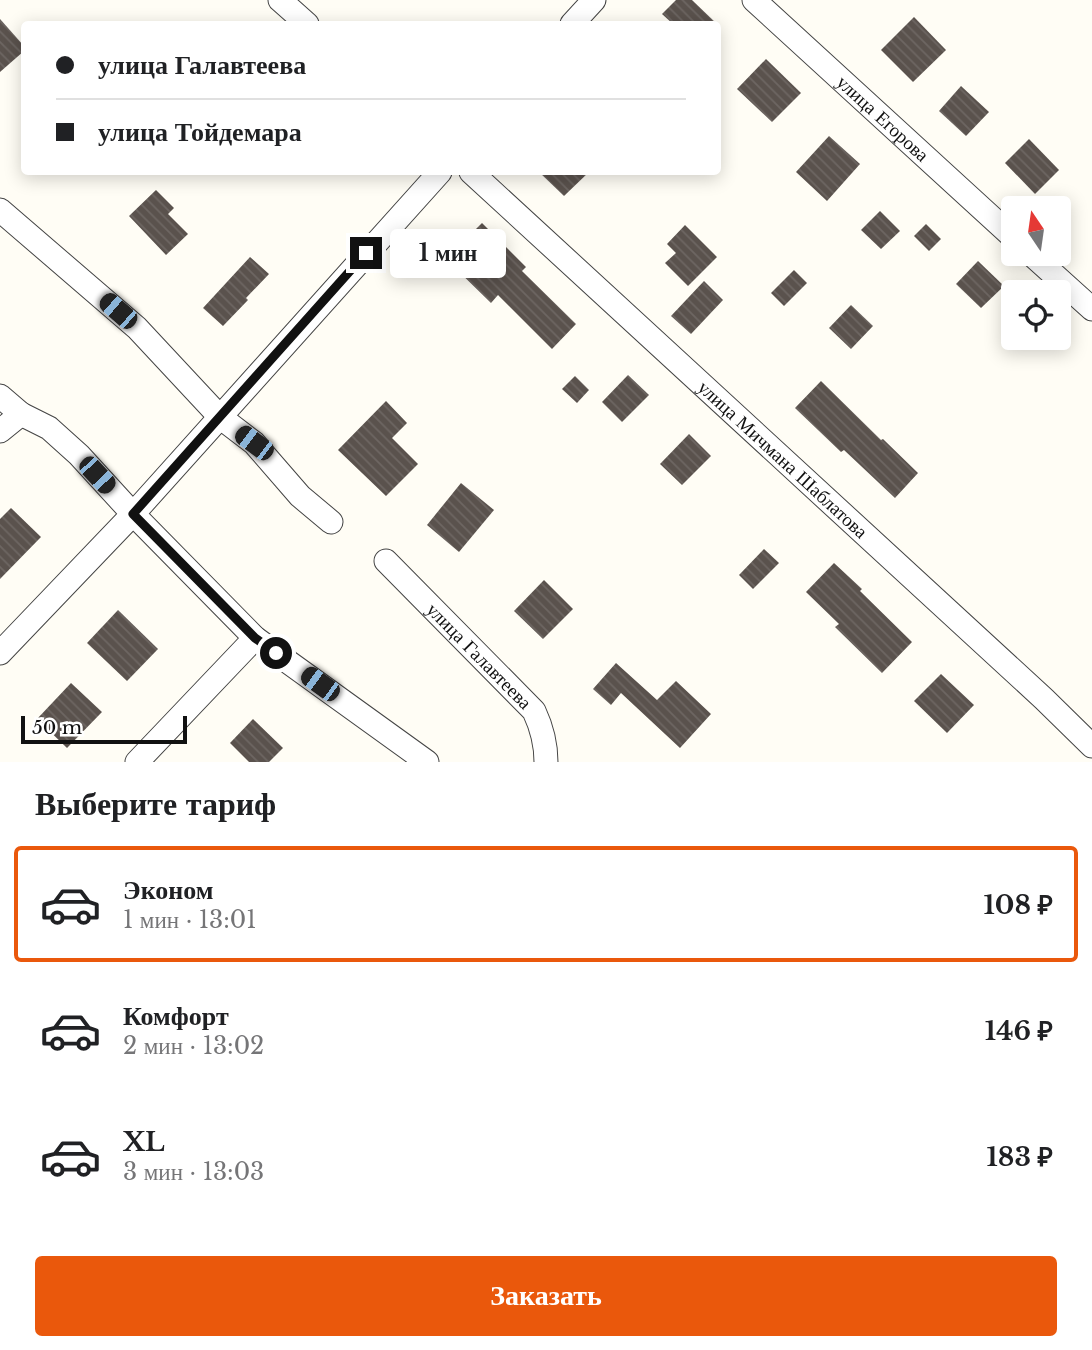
<!DOCTYPE html>
<html lang="ru">
<meta charset="utf-8">
<style>
:root{--surface:#fff;--page:#f2f2f2;--text:#202124;--muted:#757577;--line:#e0e0e0;--accent:#ea580c}
body{margin:0;font-family:"Libre Baskerville",serif;background:var(--page);color:var(--text);height:100vh;display:flex;flex-direction:column;font-size:26px;white-space:nowrap}
*{box-sizing:border-box;margin:0}
p{font-size:23px;color:var(--muted)}
.icon{flex:none;width:38px;height:38px;fill:none;stroke:currentColor;stroke-width:2;stroke-linecap:round;stroke-linejoin:round}
.map{position:relative;height:762px;overflow:hidden}
.drawer{display:flex;flex-direction:column;background:var(--surface);flex:1}
.drawer>*{flex:none}
.top-card{position:absolute;left:21px;top:21px;width:700px;height:154px;border-radius:7px;box-shadow:0 4px 18px #0003;display:grid;align-content:center;height:154px;padding:0 35px;background:var(--surface)}
.needle{width:46px;rotate:347deg}
.fabs{position:absolute;left:1001px;top:196px;display:grid;gap:14px}
.fabs a{display:grid;place-items:center;width:70px;height:70px;border-radius:7px;background:var(--surface);box-shadow:0 4px 18px #0003;font-size:35px}
.scale{position:absolute;left:21px;bottom:18px;width:166px;box-sizing:border-box;padding-left:7px;border:4px solid #111;border-top:0;font-size:19px;line-height:24px;white-space:nowrap;color:#111;-webkit-text-stroke:5px #fff;paint-order:stroke}
.end{position:absolute;width:32px;height:32px;margin:-16px;border:9px solid #111;background:#fff;box-shadow:0 0 0 4px #fff}
.from{border-radius:50%}
.bubble{position:absolute;height:49px;border-radius:7px;background:var(--surface);box-shadow:0 4px 18px #0003;font-size:23px;font-weight:700;line-height:49px;text-align:center}
.car{position:absolute;width:21px;height:42px;margin:-21px -10px;border-radius:9px;box-shadow:0 0 5px 2px #0007;background:linear-gradient(#222 24%,#8ab4d8 0 40%,#222 0 76%,#8ab4d8 0 86%,#222 0)}
.top-card b{display:flex;align-items:center;gap:24px;height:66px;font-size:26px}
.top-card b+b{border-top:2px solid var(--line)}
.top-card i{width:18px;height:18px;background:var(--text)}
ul{padding:0;list-style:none}
li{display:flex;align-items:center;gap:21px;height:116px;margin:0 14px 10px;padding:0 21px;border:4px solid transparent;border-radius:7px}
li div{flex:1}
li b{display:block;font-size:26px}
li em{font-style:normal;font-weight:700}
li.on{border-color:var(--accent)}
li>.icon{width:63px;height:63px;stroke-width:1.5}
h2{padding:0 35px;font-size:32px;line-height:84px}
.button{display:flex;gap:14px;margin-top:auto;padding:14px 35px}
.button a{flex:1;height:80px;border-radius:7px;background:var(--accent);color:#fff;font-size:28px;font-weight:700;line-height:80px;text-align:center}
.map>svg:first-child{display:block}
.building{fill:url(#building-back-hatch)}
.lines{fill:none;stroke-linecap:round;stroke-linejoin:round}
.street-casing{stroke:#444;stroke-width:25}
.street{stroke:#fff;stroke-width:23}
.route{stroke:#111;stroke-width:9}
.labels{text-anchor:middle;dominant-baseline:central;stroke-width:7;stroke-linejoin:round;paint-order:stroke}
.street-label{font-size:19px;fill:#111;stroke:#fff}
</style>
<div class="map">
<svg width="1092" height="762" viewBox="0 0 1092 762">
<defs>
<pattern id="building-back-hatch" width="6" height="6" patternUnits="userSpaceOnUse" patternTransform="scale(1.75)"><rect width="6" height="6" fill="#5a524d"/><path d="M-1 5l2 2M0 0l6 6M5-1l2 2" fill="none" stroke="#6d6662"/></pattern>
</defs>
<rect width="100%" height="100%" fill="#fffdf5"/>
<!-- building -->
<g class="building">
<path d="M676,0h16l25,24h-44l-11,-10z"/>
<path d="M914,17l32,33 -33,32 -32,-32z"/>
<path d="M0,19l24,27v5l-24,21z"/>
<path d="M766,59l35,34 -29,29 -35,-33z"/>
<path d="M961,86l28,26 -23,24 -27,-25z"/>
<path d="M829,136l31,28 -33,37 -31,-29z"/>
<path d="M1029,139l30,31 -24,24 -30,-31z"/>
<path d="M539,172h50l-25,24z"/>
<path d="M156,190l18,18 -6,6 20,20 -22,21 -37,-39z"/>
<path d="M880,211l20,20 -19,18 -20,-19z"/>
<path d="M482,223l44,44 -4,4 54,53 -24,25 -54,-54 -7,8 -45,-44z"/>
<path d="M926,224l15,15 -12,12 -15,-15z"/>
<path d="M685,225l32,32 -29,29 -23,-23 11,-10 -9,-9z"/>
<path d="M250,257l19,17 -23,24 2,2 -25,26 -20,-18z"/>
<path d="M978,261l26,25 -23,22 -25,-24z"/>
<path d="M794,270l13,13 -23,23 -13,-13z"/>
<path d="M704,281l19,19 -32,34 -20,-18z"/>
<path d="M851,305l22,21 -22,23 -22,-21z"/>
<path d="M628,375l21,20 -27,27 -20,-20z"/>
<path d="M575,376l14,14 -12,13 -15,-14z"/>
<path d="M821,381l60,59 2,-1 35,34 -23,25 -51,-48 -3,2 -46,-44z"/>
<path d="M386,401l21,22 -15,15 26,26 -32,32 -48,-46z"/>
<path d="M689,434l22,22 -29,29 -22,-21z"/>
<path d="M461,483l33,27 -35,42 -32,-27z"/>
<path d="M11,508l30,29 -41,42v-60z"/>
<path d="M764,549l15,14 -26,26 -14,-14z"/>
<path d="M834,563l28,26 -2,2 52,51 -30,31 -47,-46 4,-3 -33,-32z"/>
<path d="M544,580l29,29 -30,30 -29,-28z"/>
<path d="M118,610l40,39 -31,32 -40,-38z"/>
<path d="M616,663l41,37 19,-19 35,33 -31,34 -59,-55 -10,12 -18,-16z"/>
<path d="M941,674l33,31 -27,28 -33,-32z"/>
<path d="M71,683l31,29 -35,36 -30,-29z"/>
<path d="M253,719l30,29 -14,14h-20l-19,-19z"/>
</g>
<g class="lines">
<defs>
<g id="street">
<path d="M280,0l27,24"/>
<path id="s1" d="M754,0l259,237"/>
<path d="M572,24l22,-24"/>
<path id="s2" d="M471,172l573,527 48,47"/>
<path d="M0,210l137,118 83,89 34,26 46,53 31,26"/>
<path d="M1031,254l61,55"/>
<path d="M0,396l21,18 28,14 30,27 54,59 122,124 172,124"/>
<path d="M0,431l21,-17"/>
<path id="s3" d="M386,561l148,150c8,17 12,32 12,51"/>
<path d="M0,653l133,-139 307,-342"/>
<path d="M137,762l118,-124"/>
</g>
</defs>
<!-- street casing -->
<use href="#street" class="street-casing"/>
<!-- street -->
<use href="#street" class="street"/>
</g>
<g class="lines">
<!-- route -->
<path class="route" d="M276,653l-21,-15 -122,-124 233,-261"/>
</g>
<g class="labels">
<!-- street labels -->
<g class="street-label">
<text stroke="none"><textPath href="#s1" startOffset="175">улица Егорова</textPath></text>
<text stroke="none"><textPath href="#s2" startOffset="424">улица Мичмана Шаблатова</textPath></text>
<text stroke="none"><textPath href="#s3" startOffset="133">улица Галавтеева</textPath></text>
</g>
</g>
</svg>
<div class="fabs">
<a><svg class="needle" viewBox="-14 -14 28 28"><path d="M0-13l5 13h-10z" fill="#e53935"/><path d="M0 13l5-13h-10z" fill="#757577"/></svg></a>
<a><svg class="icon" aria-label="locate" viewBox="0 0 24 24"><circle cx="12" cy="12" r="6"/><path d="M12 2v4M12 18v4M2 12h4M18 12h4"/></svg></a>
</div>
<div class="scale">50 m</div>
<i class="end from" style="left:276px;top:653px"></i>
<i class="end" style="left:366px;top:253px"></i>
<div class="bubble" style="left:390px;top:229px;width:116px">1 мин</div>
<i class="car" style="left:118px;top:311px;rotate:311deg"></i>
<i class="car" style="left:254px;top:443px;rotate:307deg"></i>
<i class="car" style="left:97px;top:475px;rotate:137deg"></i>
<i class="car" style="left:320px;top:684px;rotate:306deg"></i>
<div class="top-card">
<b><i class="from"></i>улица Галавтеева</b>
<b><i></i>улица Тойдемара</b>
</div>
</div>
<section class="drawer">
<h2>Выберите тариф</h2>
<ul>
<li class="on"><svg class="icon" aria-label="car" viewBox="0 0 24 24"><path d="M5 17H2v-5l4-1 3-4h7l3 4 3 1v5h-3M9 17h6M6 11h13"/><circle cx="7" cy="17" r="2"/><circle cx="17" cy="17" r="2"/></svg><div><b>Эконом</b><p>1 мин · 13:01</p></div><em>108 ₽</em></li>
<li><svg class="icon" aria-label="car" viewBox="0 0 24 24"><path d="M5 17H2v-5l4-1 3-4h7l3 4 3 1v5h-3M9 17h6M6 11h13"/><circle cx="7" cy="17" r="2"/><circle cx="17" cy="17" r="2"/></svg><div><b>Комфорт</b><p>2 мин · 13:02</p></div><em>146 ₽</em></li>
<li><svg class="icon" aria-label="car" viewBox="0 0 24 24"><path d="M5 17H2v-5l4-1 3-4h7l3 4 3 1v5h-3M9 17h6M6 11h13"/><circle cx="7" cy="17" r="2"/><circle cx="17" cy="17" r="2"/></svg><div><b>XL</b><p>3 мин · 13:03</p></div><em>183 ₽</em></li>
</ul>
<div class="button"><a>Заказать</a></div>
</section>
